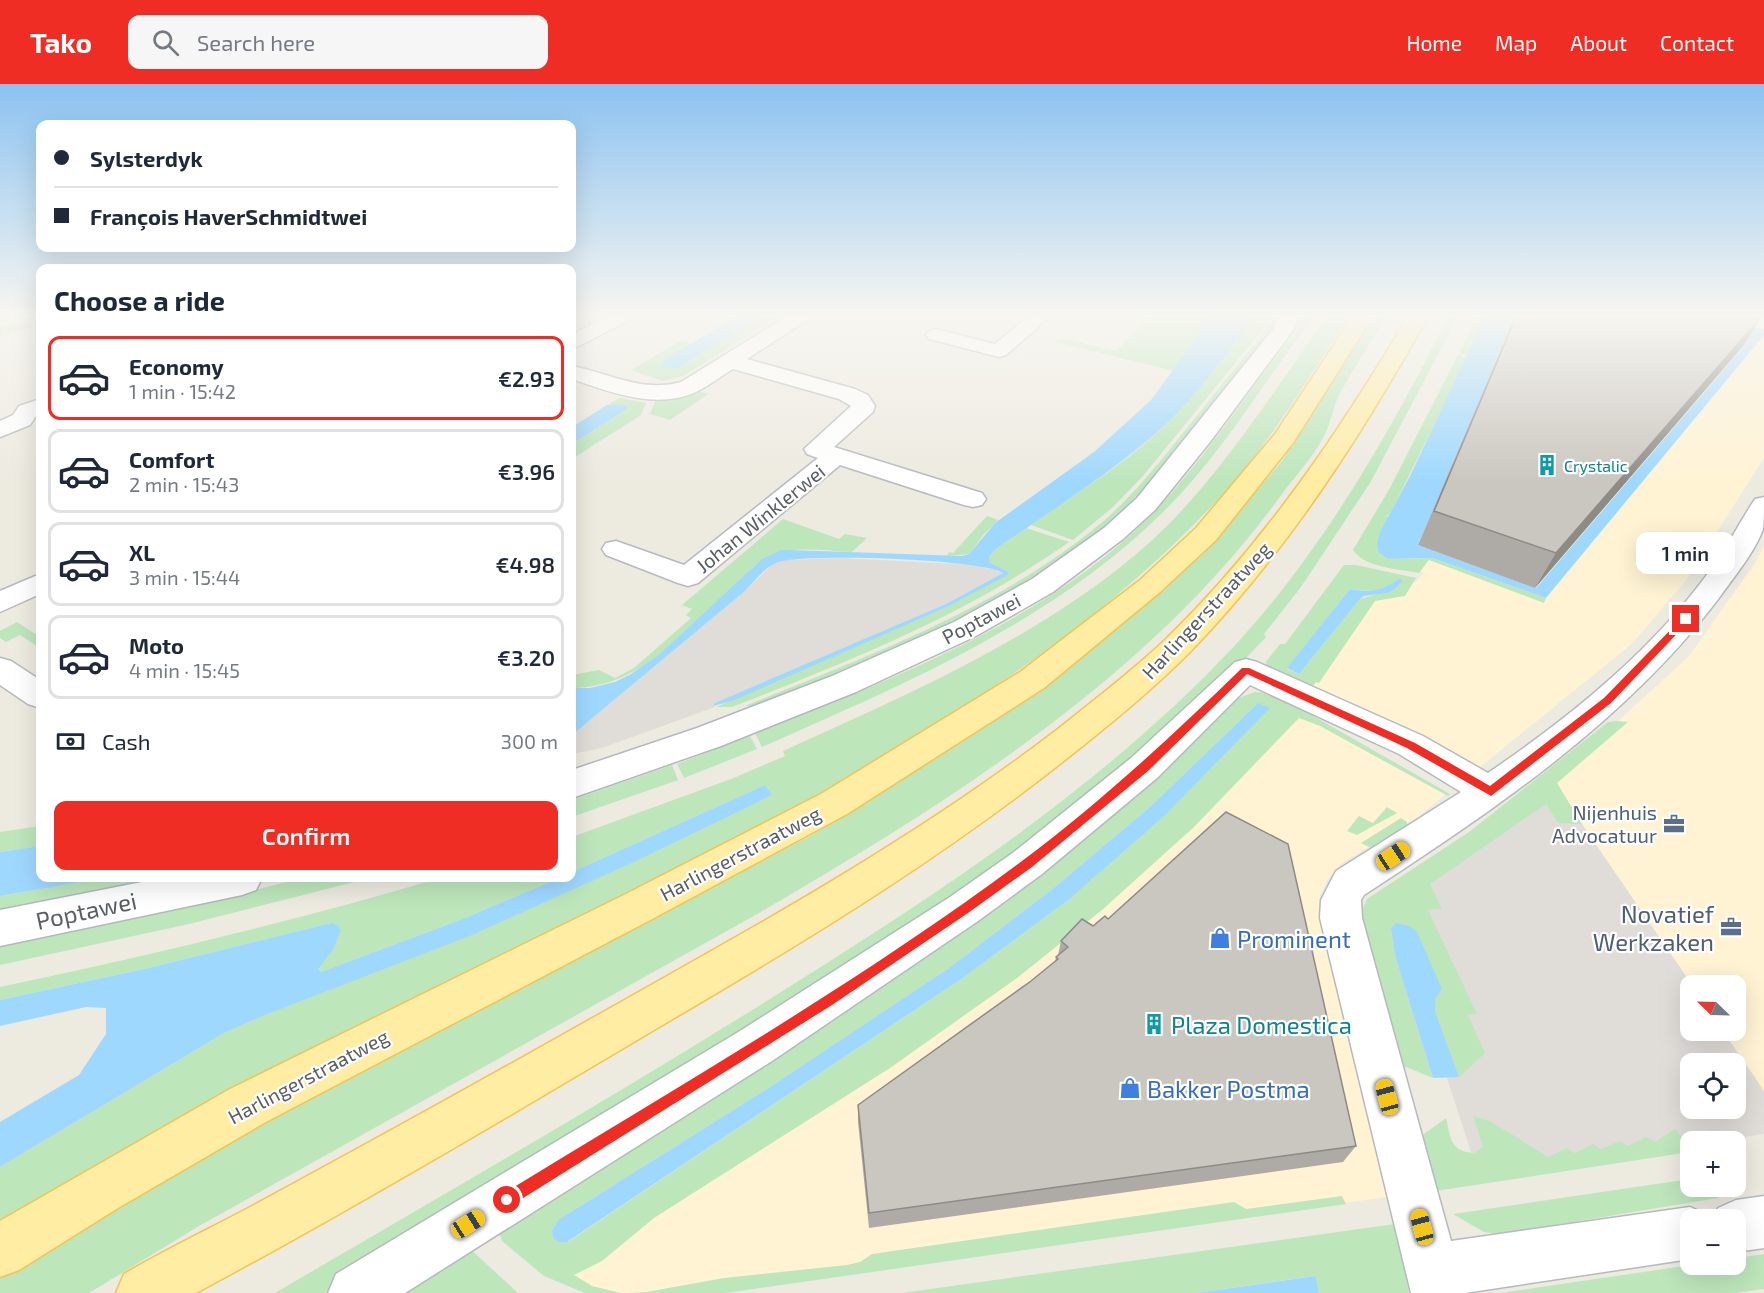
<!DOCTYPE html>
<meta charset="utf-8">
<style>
:root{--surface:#fff;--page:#f6f6f7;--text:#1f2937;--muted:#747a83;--line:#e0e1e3;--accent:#ef2d24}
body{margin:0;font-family:"Exo 2",sans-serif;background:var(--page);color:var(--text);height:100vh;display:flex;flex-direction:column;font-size:22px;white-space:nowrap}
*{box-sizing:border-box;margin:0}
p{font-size:20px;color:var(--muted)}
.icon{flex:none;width:33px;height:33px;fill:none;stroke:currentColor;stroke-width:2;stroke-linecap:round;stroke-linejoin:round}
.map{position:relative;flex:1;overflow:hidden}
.details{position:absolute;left:36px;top:180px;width:540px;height:618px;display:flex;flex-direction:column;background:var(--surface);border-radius:12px;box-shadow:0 6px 24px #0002}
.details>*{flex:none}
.hud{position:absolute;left:36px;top:36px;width:540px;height:132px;border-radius:12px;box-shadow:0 6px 24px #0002;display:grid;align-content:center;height:132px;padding:0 18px;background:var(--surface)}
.needle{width:39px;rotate:293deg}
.tools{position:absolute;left:1680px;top:891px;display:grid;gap:12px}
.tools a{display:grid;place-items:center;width:66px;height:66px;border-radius:12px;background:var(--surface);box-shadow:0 6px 24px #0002;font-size:30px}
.end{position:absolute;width:27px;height:27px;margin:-14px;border:8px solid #ef2d24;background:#fff;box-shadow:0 0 0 3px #fff}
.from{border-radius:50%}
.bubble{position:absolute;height:42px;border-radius:12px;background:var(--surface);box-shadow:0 6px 24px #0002;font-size:20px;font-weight:600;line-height:42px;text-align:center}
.car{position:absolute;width:18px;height:36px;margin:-18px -9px;border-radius:8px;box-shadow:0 0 4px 2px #0007;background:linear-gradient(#f5c518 24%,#345 0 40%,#f5c518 0 76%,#345 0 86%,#f5c518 0)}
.hud b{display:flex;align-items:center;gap:21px;height:57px;font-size:22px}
.hud b+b{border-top:2px solid var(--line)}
.hud i{width:15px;height:15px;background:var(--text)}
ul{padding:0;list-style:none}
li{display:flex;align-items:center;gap:18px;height:84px;margin:0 12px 9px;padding:0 6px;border:3px solid var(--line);border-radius:12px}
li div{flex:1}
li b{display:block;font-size:22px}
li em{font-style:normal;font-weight:600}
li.selected{border-color:var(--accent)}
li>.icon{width:54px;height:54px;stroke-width:1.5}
h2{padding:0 18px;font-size:27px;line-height:72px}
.pay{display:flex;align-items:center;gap:15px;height:66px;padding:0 18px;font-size:22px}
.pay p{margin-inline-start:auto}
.primary-button{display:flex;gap:12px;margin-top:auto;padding:12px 18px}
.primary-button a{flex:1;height:69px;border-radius:12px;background:var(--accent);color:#fff;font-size:24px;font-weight:600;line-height:69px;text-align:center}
header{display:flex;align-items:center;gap:36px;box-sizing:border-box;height:84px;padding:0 30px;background:var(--accent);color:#fff}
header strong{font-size:28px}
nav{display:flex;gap:33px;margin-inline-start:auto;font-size:21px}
.search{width:420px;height:54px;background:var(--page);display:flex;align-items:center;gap:15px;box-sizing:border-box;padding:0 21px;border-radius:12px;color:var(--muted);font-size:22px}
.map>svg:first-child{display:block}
.commercial{fill:#fff3d4}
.industrial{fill:#e0ddd8;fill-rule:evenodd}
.green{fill:#bde6bb;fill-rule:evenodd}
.water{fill:#9fd8ff}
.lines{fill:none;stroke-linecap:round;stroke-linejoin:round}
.minor-casing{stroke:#b6b9be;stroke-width:3}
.secondary-casing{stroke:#b4b8be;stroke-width:3}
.primary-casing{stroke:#f6c250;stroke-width:3}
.minor{fill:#fff;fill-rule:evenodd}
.secondary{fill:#fff;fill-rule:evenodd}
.primary{fill:#ffeda4;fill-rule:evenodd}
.wall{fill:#aeaaa5}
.shaded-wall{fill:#8d8b86}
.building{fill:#cac6c0;stroke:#8d8b86;stroke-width:1.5}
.route{fill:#ef2d24}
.labels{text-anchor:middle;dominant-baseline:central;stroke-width:4.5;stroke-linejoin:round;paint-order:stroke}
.far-culture-label{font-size:16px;fill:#0d838f;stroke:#fff;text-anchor:start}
.street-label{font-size:20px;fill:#595e62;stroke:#fff}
.service-label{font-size:20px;fill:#4e5e75;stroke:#fff;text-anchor:end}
.near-street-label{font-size:24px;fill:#595e62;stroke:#fff}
.near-service-label{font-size:24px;fill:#4e5e75;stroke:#fff;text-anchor:end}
.near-shop-label{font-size:24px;fill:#366cbe;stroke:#fff;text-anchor:start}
.near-culture-label{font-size:24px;fill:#0d838f;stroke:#fff;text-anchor:start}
</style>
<header>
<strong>Tako</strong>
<div class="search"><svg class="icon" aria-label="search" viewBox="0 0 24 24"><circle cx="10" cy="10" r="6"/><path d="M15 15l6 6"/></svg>Search here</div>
<nav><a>Home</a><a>Map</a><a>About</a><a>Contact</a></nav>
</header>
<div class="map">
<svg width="1764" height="1209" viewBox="0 0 1764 1209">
<rect width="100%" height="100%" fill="#edeae0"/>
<!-- commercial -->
<g class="commercial">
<path d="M1503,229l261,20v125l-77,121 -54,64 -153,124 -170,-77 61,-91 38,-20 7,3 7,-9 -24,-10z"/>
<path d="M1764,462v545l-41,-60 13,-1v-44l-44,-1 -132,-193 -12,-7 141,-129 68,-96z"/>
<path d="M1296,627l151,82 -30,25 -75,45 -14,16 -8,16 4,38 63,264 -688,96h-99l-50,-20 462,-303z"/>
</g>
<!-- industrial -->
<g class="industrial">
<path d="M841,474l137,7 25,8 -57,31 -233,102 2,1 -113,41 -30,6v-19l173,-144 28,-27 12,-4z"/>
<path d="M1560,708l132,193 -2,45 33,1 41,60v43l-50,7 -24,1v3l-211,32 -91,-282zM1690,980h46v44h-46z"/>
</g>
<!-- green -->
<g class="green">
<path d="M769,229h16l-102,63 -20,5 -32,-11 51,-30 10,3 -31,20 3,4 14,1z"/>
<path d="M1153,229h54l-8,22 -25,36 -118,-29 5,-4 55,13z"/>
<path d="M1251,229h22v4l-131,160 -29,30 -40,33 -42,-15c48,-34 103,-66 143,-109 27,-29 51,-62 76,-93z"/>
<path d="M1300,229h17c-52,66 -95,142 -156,201 -111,109 -259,171 -399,233l-7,-14c130,-51 288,-111 389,-211 59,-58 103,-131 155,-195z"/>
<path d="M1330,229h22c-39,57 -75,119 -120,171 -124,140 -287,240 -448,330l-784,412v-59l224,-134 547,-238 -6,-10 -193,87v-35l159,-58 54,-23 -2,-5c130,-59 282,-124 385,-226 62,-63 110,-141 162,-212z"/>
<path d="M1375,229h15c-17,26 -35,53 -50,80 -7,14 -9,30 -16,43 -11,22 -31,42 -45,62 -131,180 -331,305 -520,415l-560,313 -110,67h-89v-16l188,-113 209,-113 417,-217 164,-102 106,-76 72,-60 47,-42 79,-93z"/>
<path d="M1450,229h10l-90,170 -69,104 -37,47 2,3 -20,21h-4l-59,58 -168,140 -433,280 -257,157h-50c176,-103 353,-204 525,-313 156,-98 313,-203 439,-339 85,-93 155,-215 211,-328z"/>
<path d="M1478,229h9l-20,42 -8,-1z"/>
<path d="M40,232v9l-40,11v-10z"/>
<path d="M1273,235l5,1 -12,17c-27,34 -55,69 -83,103 -20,25 -39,50 -62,72 -101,93 -237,143 -363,194h-13c122,-50 252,-97 355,-182 38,-32 68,-73 100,-112 24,-31 50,-61 73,-93z"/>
<path d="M1458,271l9,3 -77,156 -4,2 3,1c-7,12 -13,22 -11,35l10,7 44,-1 114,40 -2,5 -115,-43 -10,13c-20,-4 -54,-5 -66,-23l37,-62z"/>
<path d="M694,306l14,4 -38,26 -20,-6 6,-15z"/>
<path d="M620,314l26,5 -5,12 -69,44v-15l52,-33 -10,-7 -7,1z"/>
<path d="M987,432l11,4 -14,14 -15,20 -22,2 2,-4 4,1z"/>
<path d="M783,435l56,20 6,-5 22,4 -15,14c-28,-1 -64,-8 -89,7 -10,6 -18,18 -26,26 -48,43 -96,103 -165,103v-13l27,-5 16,8 19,-10 57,-50 -5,-3 6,-6 -10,-4z"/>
<path d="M1026,444l43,14c-103,73 -220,119 -337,165h-16l231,-100 58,-31 3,-3 -1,-2 -18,-9v-5l8,-9z"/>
<path d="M1344,481h12l60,13 -11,18 -30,5 -52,76 -4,6 -3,-1 -6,8 -44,-22v-6l14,-18h5zM1398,495l-3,10 -35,10 -61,75 -12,-5 63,-80c19,2 32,4 48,-10z"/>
<path d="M17,538l23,15v11l-20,-13 -14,7 -6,-4v-7z"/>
<path d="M1255,608l18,1 177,101 -2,2 -128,-70 -21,-8 -105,109 -92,83 -85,68 -127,90 -236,150 -52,43 -28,14 18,11 29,7h-36l-41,-17 -42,-35 -6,-17 737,-524zM1258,619l-191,198 -107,79 -392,262 -16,-12 6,-10 212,-133 179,-119 106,-81 96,-81z"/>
<path d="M1618,637l10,1 -71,61 25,41 -24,-1 -12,-19 -116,80 12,25 -14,1 49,104 -9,1 17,38 -26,24 -24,-66v-12l-39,-40 37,119 -32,-13 -40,-143 1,-12 5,-11 102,-67 139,-110z"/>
<path d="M750,652l7,13 -73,29 -7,-14z"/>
<path d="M672,681l6,15 -106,37v-17z"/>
<path d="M1387,723l10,6 -40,22 -10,-4 12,-15 14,7z"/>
<path d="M1401,734l6,4v5l-36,21 -10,-5z"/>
<path d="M40,742v20l-40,6v-20z"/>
<path d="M105,794h70l-175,34v-16z"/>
<path d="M302,794h68l-181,46 -189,41v-20l219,-46z"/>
<path d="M440,794h119l-99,42 -139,52 -4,-3 16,-19 -2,-27 -187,46 -144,31v-13c148,-31 295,-66 440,-109z"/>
<path d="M1473,1032l17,5 58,36 19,-9 8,5 18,-9 8,5 19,-8 8,5 18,-9 9,5 20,-13 13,15 2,8 -254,39 -16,-54 26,-19c5,21 4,34 29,35l8,-6z"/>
<path d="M1690,1095v7l25,1 4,6 -1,5 -218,36 -16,-2 -31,-18z"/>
<path d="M1342,1112l4,8 -620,89h-96l16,-1 78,-14 123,-13 13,-3 12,-8 362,-52 12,7z"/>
<path d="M1395,1140l14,69h-90l-5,-17 -118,17h-294z"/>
<path d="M466,1161l52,48h-130z"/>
<path d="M1764,1170v35l-28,4h-236l191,-28 45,-1v-6z"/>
</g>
<!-- water -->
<g class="water">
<path d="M742,229h27l-91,55 -9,1 -8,-4 3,-5z"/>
<path d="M1207,229l45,1 -2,9 -10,14c-27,34 -54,71 -87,99 -49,41 -103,76 -156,112l-8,9v5l18,9 2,2 -3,3 -59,31 -215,94 -19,5 2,-3 231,-99 57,-31c-21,-14 -197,-20 -224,-11 -14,4 -24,19 -34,29l-173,144v-47h18l25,-6 16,-8 29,-20 102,-95 19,-9h9l172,6 7,-2 26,-31 99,-71 57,-52 48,-65z"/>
<path d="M1487,229h30l-99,232 118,43 208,-242 -141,-33h71l90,16v6l-218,263 -114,-40 -44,1 -10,-7 -1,-8 3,-12 30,-56z"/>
<path d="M620,320l6,2 1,3 -3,2 -52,33v-17l35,-22z"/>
<path d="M1398,495l5,1 -8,9 -8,4 -23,3 -4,3 -61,75 -12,-6 63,-79c19,3 32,3 48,-10z"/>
<path d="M1258,619l12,5 -106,108 -97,85 -107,79 -393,262h-8l-5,-3 -2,-9 6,-10 212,-133 179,-119 106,-81 96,-81z"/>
<path d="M765,701l7,10 -136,66 -164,74 -202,78 -46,20 -224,134v-45l79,-47 27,-41v-26l-20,-1 -86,19v-26l144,-31 187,-46 6,2 4,5 -8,20 -15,19 3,3 139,-52 99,-42h13v-6z"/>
<path d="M40,762v32h65l-105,18v-44z"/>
<path d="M1397,839l12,3 8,6 25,57 -7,10v12l24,66 -26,1 -37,-119 -5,-31z"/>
<path d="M1315,1192l4,17h-123z"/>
</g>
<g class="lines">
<defs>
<g id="minor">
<path d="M614,229h24l-3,4 -56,29 -7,2v-14z"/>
<path d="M792,229h23l-3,4 -65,42 108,30 13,6 7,11 -2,6 -39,35 148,46 4,6 -4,6 -9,2 -9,-2 -124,-40 -142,118 -10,3 -10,-3 -72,-28 -4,-6 4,-6 10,-2 68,24 134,-107 -11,-4 -3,-5 47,-43 -12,-7 -106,-30c-12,7 -23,16 -35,22 -40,20 -88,1 -126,-12v-13c37,7 70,27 109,16z"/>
<path d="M1033,229h21l-48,42 -7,2 -70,-18 -3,-4 3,-4 7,-2 59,15z"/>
<path d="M40,315v15l-4,2 -6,9 -30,12v-16l13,-6 6,-9z"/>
<path d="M1764,413c0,9 0,23 -1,32 -8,23 -30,49 -44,69 -95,125 -225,212 -355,297l-3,5 1,18 89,323 239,-34 18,8 3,5h-21v39l-225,34h-54l-91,-375 1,-18 15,-29 125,-79 -62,-38 -149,-69 -93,93 -115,96 -64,47 -206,140 -367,232h-77l8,-19 404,-243 210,-134 64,-45 117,-94 104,-96 11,-3 11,3 166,74 65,37c85,-58 169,-126 228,-211 14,-20 25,-42 39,-63z"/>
<path d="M40,490v20l-40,18v-21z"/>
<path d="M0,574l11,3 29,19v28l-12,-4 -28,-19z"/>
<path d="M1764,1112v52l-28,4v-32h-23l5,-12 18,-8z"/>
</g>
<g id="secondary">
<path d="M1279,229h20l-5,16 -84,113 -55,68 -32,29 -70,53 -77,44 -120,56 -135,54 -149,52v-28l125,-42 135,-52 122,-54 78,-43 72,-51 33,-30 137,-170z"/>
<path d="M1700,229h40l24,4v12l-61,-12z"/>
<path d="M162,794h100l-6,12 -14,5 -242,51v-36z"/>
</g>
<g id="primary">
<path d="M1355,229h20l-82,130 -77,97 -56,52 -116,96 -197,126 -193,104 -390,205 -146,85 -99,62 -19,7v-56l230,-132 396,-195 195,-100 199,-122 120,-92 56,-52 79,-94z"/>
<path d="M1410,229h20c-68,122 -143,239 -241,340 -34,34 -71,65 -109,95 -126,102 -264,187 -404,269 -133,79 -266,158 -401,233l-79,43h-80l8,-19c43,-25 87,-46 130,-69 152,-82 302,-166 452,-251 121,-68 241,-140 352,-225 36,-29 73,-57 107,-89 99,-96 175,-209 245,-327z"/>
</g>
</defs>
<!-- minor casing -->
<use href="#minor" class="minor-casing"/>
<!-- secondary casing -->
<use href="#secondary" class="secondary-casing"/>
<!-- primary casing -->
<use href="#primary" class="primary-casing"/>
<!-- minor -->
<use href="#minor" class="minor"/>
<!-- secondary -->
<use href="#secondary" class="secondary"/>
<!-- primary -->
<use href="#primary" class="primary"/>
</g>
<!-- wall -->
<g class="wall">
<path d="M1517,228h229l16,4 -19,30 -208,242 -117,-43z"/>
<path d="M1061,857l295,205 -13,16 -474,66 -11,-106v-17l173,-124 24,-19 1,-5 2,-2z"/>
</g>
<!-- shaded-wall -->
<path class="shaded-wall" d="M1762,232l-19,30 -208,242 21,-35z"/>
<!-- building -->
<g class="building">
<path d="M1518,228h228l16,4 -206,237 -122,-42z"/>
<path d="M1226,728l62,32 68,302 -487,67 -11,-108 173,-124 27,-22 -2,-2 12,-10 -7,-6 21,-22 11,7 12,-10 3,3z"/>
</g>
<!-- sky -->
<linearGradient id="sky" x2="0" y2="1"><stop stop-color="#8bc2f1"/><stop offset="0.58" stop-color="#f7f6f1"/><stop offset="1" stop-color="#f7f6f1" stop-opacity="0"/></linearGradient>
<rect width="1764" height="398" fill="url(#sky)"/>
<!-- route -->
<path class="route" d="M1683,533l8,2 -80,84 -120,93 -84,-48 -160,-74 -99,97 -116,96 -64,46 -136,92 -320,200 -5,3 -6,-3 -2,-5 2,-5c176,-108 356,-211 521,-334 79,-59 150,-125 220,-193h7l166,75 75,43 114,-88z"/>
<!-- icons -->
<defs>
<symbol id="building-bare" viewBox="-9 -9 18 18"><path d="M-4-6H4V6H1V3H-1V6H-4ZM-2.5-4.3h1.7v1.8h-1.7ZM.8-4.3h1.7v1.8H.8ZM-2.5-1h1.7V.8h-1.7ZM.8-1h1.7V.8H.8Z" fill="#0f9aa8" stroke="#fff" stroke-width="2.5" paint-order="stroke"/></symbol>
<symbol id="office-bare" viewBox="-9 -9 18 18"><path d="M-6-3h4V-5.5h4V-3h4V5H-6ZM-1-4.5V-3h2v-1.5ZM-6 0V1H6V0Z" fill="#5c6f8a" stroke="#fff" stroke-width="2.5" paint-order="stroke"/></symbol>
<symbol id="shop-bare" viewBox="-9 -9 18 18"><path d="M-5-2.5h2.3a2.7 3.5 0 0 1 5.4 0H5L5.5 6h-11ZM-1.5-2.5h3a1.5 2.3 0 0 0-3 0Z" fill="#3f7fe0" stroke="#fff" stroke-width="2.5" paint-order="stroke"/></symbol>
</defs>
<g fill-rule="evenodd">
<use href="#building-bare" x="1532" y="366" width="30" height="30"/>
<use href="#office-bare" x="1659" y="725" width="30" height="30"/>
<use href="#office-bare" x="1716" y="828" width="30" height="30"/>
<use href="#shop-bare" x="1205" y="839" width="30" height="30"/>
<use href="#building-bare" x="1139" y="925" width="30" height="30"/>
<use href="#shop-bare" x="1115" y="989" width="30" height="30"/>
</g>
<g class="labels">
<!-- far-culture labels -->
<g class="far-culture-label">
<text x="1564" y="381">Crystalic</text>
</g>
<!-- street labels -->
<g class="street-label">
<text transform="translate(760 434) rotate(-39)">Johan Winklerwei</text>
<text transform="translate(1206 526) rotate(-47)">Harlingerstraatweg</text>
<text transform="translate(981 534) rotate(-28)">Poptawei</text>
<text transform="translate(740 769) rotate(-28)">Harlingerstraatweg</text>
<text transform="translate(308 992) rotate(-28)">Harlingerstraatweg</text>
</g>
<!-- service labels -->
<g class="service-label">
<text x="1657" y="728">Nijenhuis<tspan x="1657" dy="23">Advocatuur</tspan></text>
</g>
<!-- near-street labels -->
<g class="near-street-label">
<text transform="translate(86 826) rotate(-12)">Poptawei</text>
</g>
<!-- near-service labels -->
<g class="near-service-label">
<text x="1714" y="829">Novatief<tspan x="1714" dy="28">Werkzaken</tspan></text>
</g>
<!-- near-shop labels -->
<g class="near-shop-label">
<text x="1237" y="854">Prominent</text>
<text x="1147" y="1004">Bakker Postma</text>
</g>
<!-- near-culture labels -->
<g class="near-culture-label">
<text x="1171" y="940">Plaza Domestica</text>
</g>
</g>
</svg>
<div class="tools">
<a><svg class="needle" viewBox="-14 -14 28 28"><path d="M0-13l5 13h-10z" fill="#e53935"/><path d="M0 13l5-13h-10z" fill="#747a83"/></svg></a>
<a><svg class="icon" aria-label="locate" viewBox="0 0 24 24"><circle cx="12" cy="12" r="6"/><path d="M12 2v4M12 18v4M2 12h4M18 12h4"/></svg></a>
<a>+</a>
<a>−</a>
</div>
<i class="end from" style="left:507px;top:1116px"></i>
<i class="end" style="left:1686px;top:535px"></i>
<div class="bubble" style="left:1636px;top:448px;width:99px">1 min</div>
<i class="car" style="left:1393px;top:772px;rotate:57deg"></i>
<i class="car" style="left:1387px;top:1013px;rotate:345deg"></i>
<i class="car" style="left:468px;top:1140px;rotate:58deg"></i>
<i class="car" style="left:1422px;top:1143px;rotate:345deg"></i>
<div class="hud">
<b><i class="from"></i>Sylsterdyk</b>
<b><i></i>François HaverSchmidtwei</b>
</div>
<section class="details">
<h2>Choose a ride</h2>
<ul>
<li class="selected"><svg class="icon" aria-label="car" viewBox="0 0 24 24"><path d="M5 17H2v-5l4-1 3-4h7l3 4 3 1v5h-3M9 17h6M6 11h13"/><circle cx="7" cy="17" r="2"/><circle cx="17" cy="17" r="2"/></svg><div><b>Economy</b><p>1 min · 15:42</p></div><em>€2.93</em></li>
<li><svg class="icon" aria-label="car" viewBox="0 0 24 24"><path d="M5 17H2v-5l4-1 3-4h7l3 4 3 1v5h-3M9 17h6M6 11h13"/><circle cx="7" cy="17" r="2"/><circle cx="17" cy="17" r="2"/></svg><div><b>Comfort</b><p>2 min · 15:43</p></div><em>€3.96</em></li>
<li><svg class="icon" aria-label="car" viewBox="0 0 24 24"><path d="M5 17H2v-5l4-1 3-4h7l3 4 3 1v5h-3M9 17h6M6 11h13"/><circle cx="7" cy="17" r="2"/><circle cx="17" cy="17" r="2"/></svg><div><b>XL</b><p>3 min · 15:44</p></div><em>€4.98</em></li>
<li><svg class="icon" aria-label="car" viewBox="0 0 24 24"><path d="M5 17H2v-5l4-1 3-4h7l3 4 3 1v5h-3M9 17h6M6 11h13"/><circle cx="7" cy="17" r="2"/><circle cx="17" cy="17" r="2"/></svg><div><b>Moto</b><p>4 min · 15:45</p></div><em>€3.20</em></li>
</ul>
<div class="pay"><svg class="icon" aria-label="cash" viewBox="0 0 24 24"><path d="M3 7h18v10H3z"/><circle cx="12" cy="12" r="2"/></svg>Cash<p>300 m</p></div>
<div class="primary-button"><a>Confirm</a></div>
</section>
</div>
